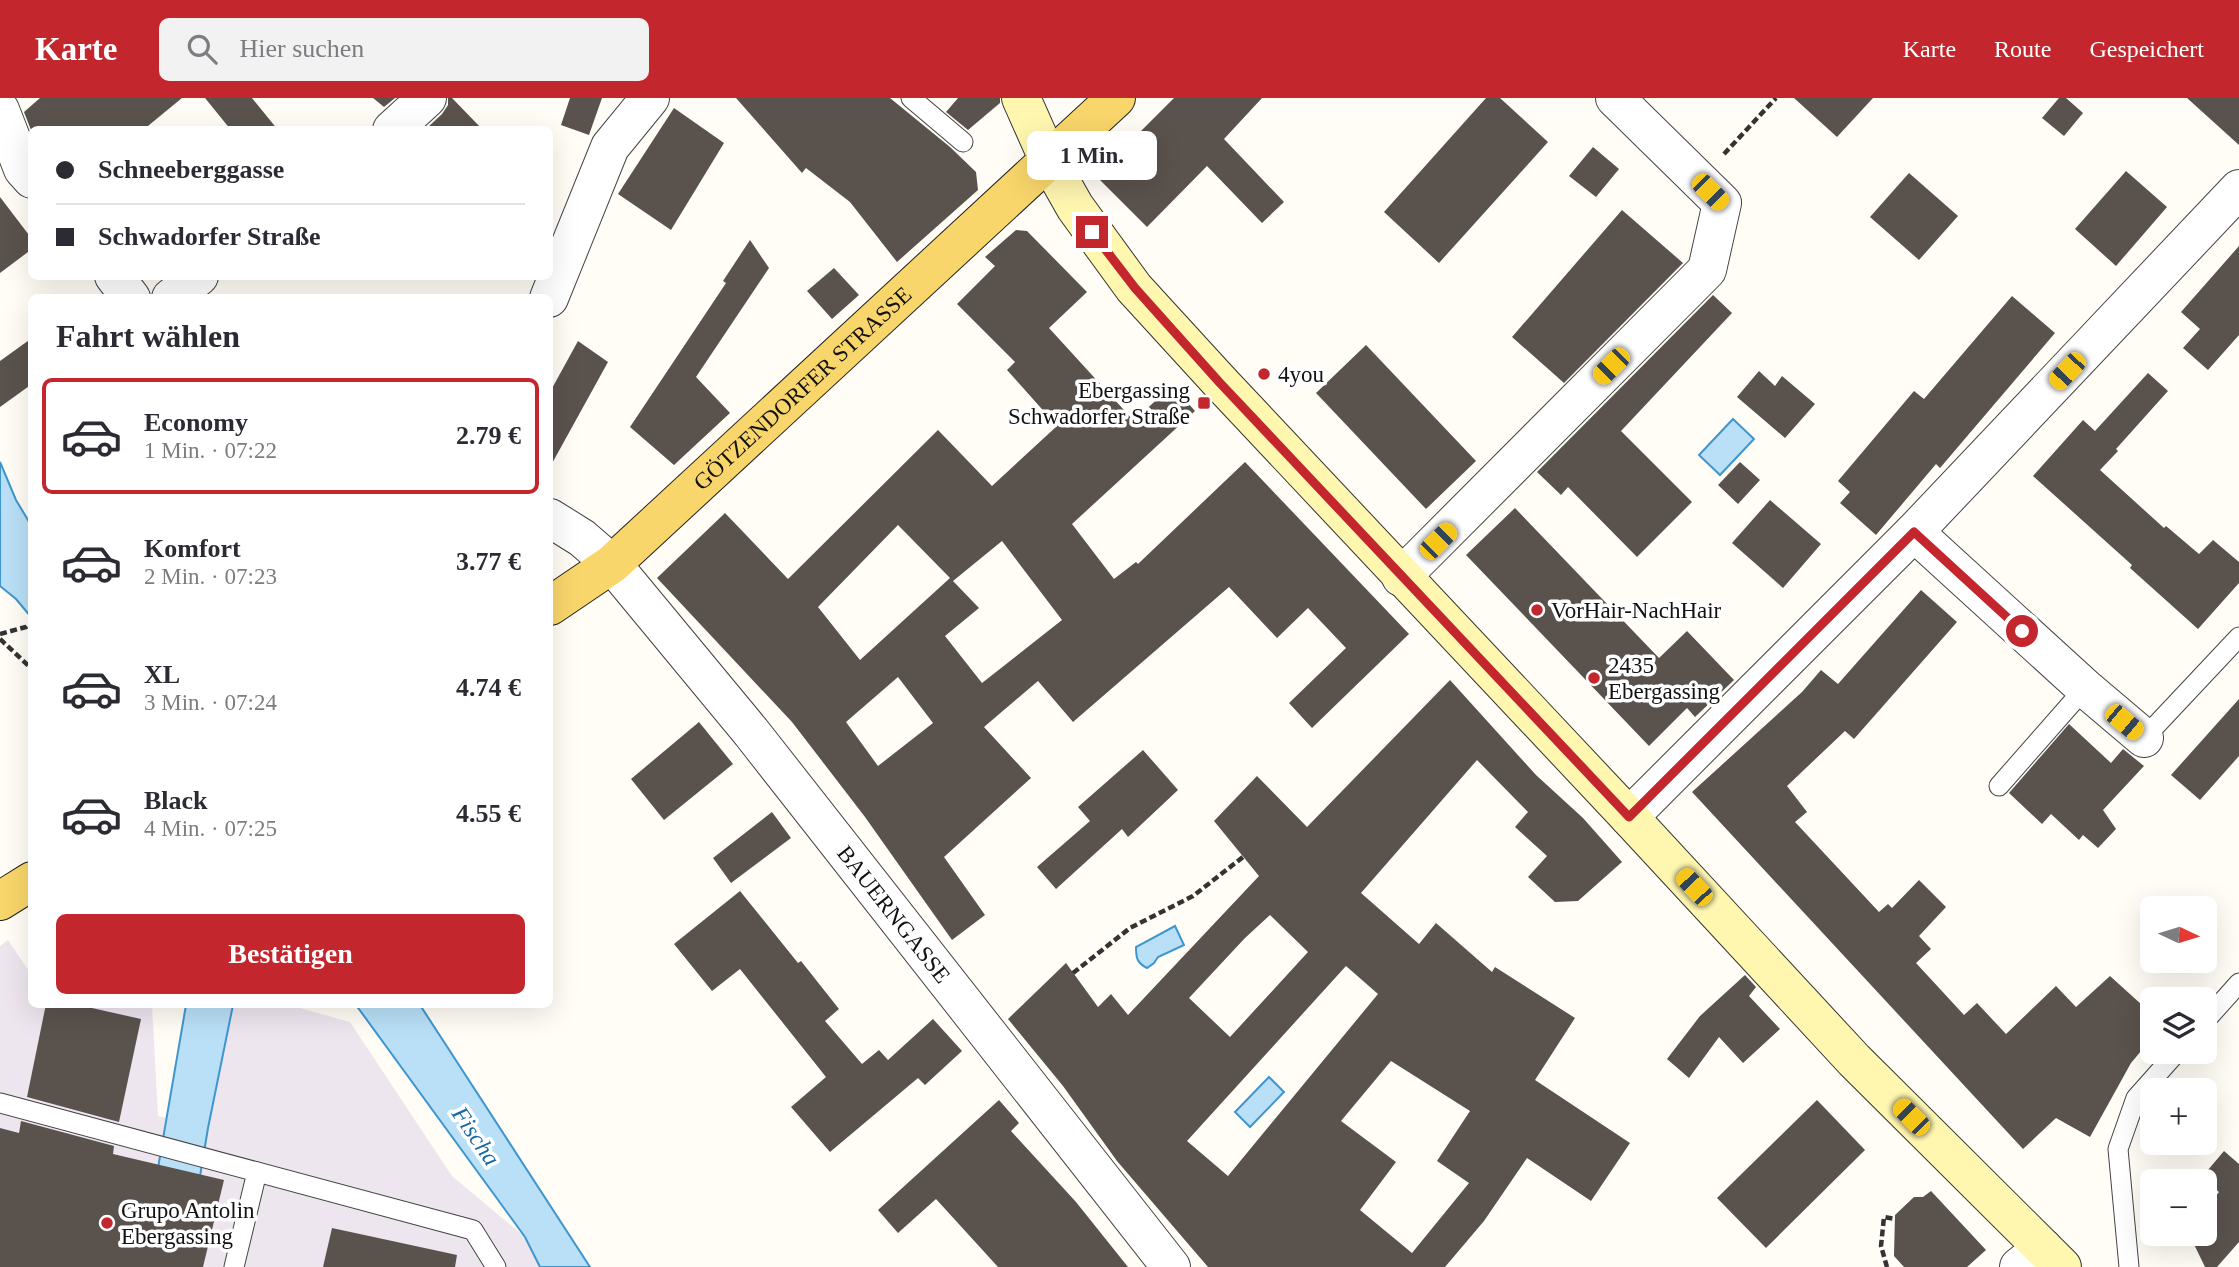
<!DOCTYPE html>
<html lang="de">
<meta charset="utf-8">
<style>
:root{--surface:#fff;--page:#f2f2f3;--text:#2b2b33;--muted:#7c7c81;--line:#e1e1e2;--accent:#c4262e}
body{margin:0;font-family:"Times New Roman",serif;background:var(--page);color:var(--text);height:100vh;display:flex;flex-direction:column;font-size:26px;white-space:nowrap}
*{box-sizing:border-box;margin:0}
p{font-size:23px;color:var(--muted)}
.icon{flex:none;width:38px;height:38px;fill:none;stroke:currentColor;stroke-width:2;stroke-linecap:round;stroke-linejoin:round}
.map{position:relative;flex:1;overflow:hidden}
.side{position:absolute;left:28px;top:196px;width:525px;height:714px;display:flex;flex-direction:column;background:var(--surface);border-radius:10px;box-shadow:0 7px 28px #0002}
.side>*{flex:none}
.top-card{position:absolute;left:28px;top:28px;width:525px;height:154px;border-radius:10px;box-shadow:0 7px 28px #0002;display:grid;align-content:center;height:154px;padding:0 28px;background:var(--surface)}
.needle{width:46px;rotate:94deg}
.fabs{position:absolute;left:2140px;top:798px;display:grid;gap:14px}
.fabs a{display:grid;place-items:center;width:77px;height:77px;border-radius:10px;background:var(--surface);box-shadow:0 7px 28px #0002;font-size:35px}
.end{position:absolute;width:32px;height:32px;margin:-16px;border:9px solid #c4262e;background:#fff;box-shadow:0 0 0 4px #fff}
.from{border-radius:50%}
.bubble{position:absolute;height:49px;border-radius:10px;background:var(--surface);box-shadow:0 7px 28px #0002;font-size:23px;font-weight:800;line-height:49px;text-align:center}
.car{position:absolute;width:21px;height:42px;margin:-21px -10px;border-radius:9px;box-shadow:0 0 5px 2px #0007;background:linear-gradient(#f5c518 24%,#345 0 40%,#f5c518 0 76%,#345 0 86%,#f5c518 0)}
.top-card b{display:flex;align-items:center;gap:24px;height:66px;font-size:26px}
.top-card b+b{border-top:2px solid var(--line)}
.top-card i{width:18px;height:18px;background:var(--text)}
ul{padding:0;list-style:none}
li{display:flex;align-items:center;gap:21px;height:116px;margin:0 14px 10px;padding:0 14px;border:4px solid transparent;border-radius:10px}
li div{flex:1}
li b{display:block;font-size:26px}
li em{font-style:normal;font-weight:800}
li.active{border-color:var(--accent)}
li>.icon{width:63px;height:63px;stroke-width:1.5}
h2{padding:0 28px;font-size:32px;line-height:84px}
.primary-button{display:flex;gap:14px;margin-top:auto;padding:14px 28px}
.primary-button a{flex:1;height:80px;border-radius:10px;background:var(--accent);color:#fff;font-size:28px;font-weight:800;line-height:80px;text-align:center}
header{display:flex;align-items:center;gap:42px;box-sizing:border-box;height:98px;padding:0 35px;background:var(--accent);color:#fff}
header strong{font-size:33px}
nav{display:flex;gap:38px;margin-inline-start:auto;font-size:24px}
.search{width:490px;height:63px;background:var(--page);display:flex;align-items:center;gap:18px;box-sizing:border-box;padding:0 24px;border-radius:10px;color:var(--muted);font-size:26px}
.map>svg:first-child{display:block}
.industrial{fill:#eee6ef}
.water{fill:#b9e0f7;stroke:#3f96cf;stroke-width:2}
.building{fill:#5a524d;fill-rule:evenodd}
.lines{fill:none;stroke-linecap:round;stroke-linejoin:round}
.lane-casing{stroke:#444;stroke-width:21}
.street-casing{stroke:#444;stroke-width:40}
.secondary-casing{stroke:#333;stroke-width:40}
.primary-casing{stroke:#222;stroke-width:40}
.path{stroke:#333;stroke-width:4.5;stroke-dasharray:7 3.5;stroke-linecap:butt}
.lane{stroke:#fff;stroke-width:19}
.street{stroke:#fff;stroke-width:38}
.secondary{stroke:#fff6b0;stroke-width:38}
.primary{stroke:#f9d66b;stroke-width:38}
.route{stroke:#c4262e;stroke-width:9}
.poi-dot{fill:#c4262e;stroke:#fff;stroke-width:2.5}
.labels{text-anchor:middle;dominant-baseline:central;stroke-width:7;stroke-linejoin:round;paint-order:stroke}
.poi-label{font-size:23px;fill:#111;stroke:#fff;text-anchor:start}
.street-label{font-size:23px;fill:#111;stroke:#fff}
.water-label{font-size:24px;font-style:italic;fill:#1768a6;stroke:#fff}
</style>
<header>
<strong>Karte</strong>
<div class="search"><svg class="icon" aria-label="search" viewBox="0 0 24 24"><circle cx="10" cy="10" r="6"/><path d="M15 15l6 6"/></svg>Hier suchen</div>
<nav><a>Karte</a><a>Route</a><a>Gespeichert</a></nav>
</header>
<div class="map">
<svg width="2239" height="1169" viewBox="0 0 2239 1169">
<rect width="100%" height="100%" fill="#fffdf5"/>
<!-- industrial -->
<path class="industrial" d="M8,842l23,34 1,30 120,1 6,111 50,12 25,-123h56l61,17 102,154 73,61 15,30h-540v-321z"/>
<!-- water -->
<g class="water">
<path d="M1733,321l21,20 -34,36 -21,-20z"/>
<path d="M0,364l16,38 15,25v92l-15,-18 -16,-13z"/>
<path d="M1175,828l9,19 -26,12 -4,6 -7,5c-10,-5 -11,-10 -11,-21z"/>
<path d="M186,907h47l-25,123 -23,139h-44z"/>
<path d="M356,907h64l170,262h-50l-15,-30z"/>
<path d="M1269,979l15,15 -34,35 -15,-15z"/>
</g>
<!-- building -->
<g class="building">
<path d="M40,0h142l-39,32h-112l-7,-18z"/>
<path d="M205,0h47l26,32h-47z"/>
<path d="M373,0h22l-11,9z"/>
<path d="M448,0h4l31,32h-58l17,-16 6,-9z"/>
<path d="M570,0h32l-13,37 -28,-10z"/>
<path d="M736,0h154l60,49 26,25 2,18 -81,72 -47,-60 -44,-34 -4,5z"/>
<path d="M958,0h42v5l-32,27 -22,-18z"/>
<path d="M1174,0h88l-38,41 60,63 -22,21 -55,-57 -60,61 -51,-51z"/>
<path d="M1486,0h14l48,44 -109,121 -55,-51z"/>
<path d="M1794,0h79l-36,39z"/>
<path d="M2059,0h7l17,15 -19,23 -22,-18z"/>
<path d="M2187,0h52v47z"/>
<path d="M674,10l50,35 -53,87 -53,-36z"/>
<path d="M1593,49l26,22 -23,28 -27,-21z"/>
<path d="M2126,73l41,36 -51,59 -41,-37z"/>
<path d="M1909,75l49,43 -39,44 -49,-43z"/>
<path d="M0,99l32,42v10l-32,24z"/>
<path d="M1622,112l61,53 -119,120 -52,-46z"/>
<path d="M1016,132l11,1 60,61 -38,36 85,93 38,-36 23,26 -123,113 42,55 22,-17 2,2 107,-102 164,172 -97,94 -23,-25 57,-55 -38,-40 -31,30 -48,-51 -156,135 -35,-41 -54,46 47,51 -87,79 41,58 -33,25 -87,-123 -73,-95 -135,-144 68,-65 63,66 150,-149 54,56 65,-60 -50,-56 8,-8 -58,-58 38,-38 -10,-9zM898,427l52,53 -90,82 -42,-53zM1002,443l60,79 -80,63 -37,-47 34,-28 -26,-27zM898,579l35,46 -55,43 -32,-44z"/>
<path d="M750,142l19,28 -73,109 34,36 -56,52 -44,-38 96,-144 -3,-2z"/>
<path d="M2239,148v89l-31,35 -25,-22 17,-19 -19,-17z"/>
<path d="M834,170l25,27 -27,24 -25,-28z"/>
<path d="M1713,197l19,18 -111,118 71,71 -55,55 -69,-70 -7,8 -24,-23z"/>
<path d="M2012,198l43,37 -115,135 -4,-4 -60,71 -36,-32 10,-11 -12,-11 76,-90 10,8z"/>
<path d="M32,240v46l-32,23v-46z"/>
<path d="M578,243l30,21 -58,105v-75z"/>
<path d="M1366,247l110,116 -50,48 -110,-116z"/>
<path d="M1759,273l16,15 7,-10 33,28 -30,34 -48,-41z"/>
<path d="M2148,275l20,18 -52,58 2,2 -18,19 64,58 2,-2 33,28 14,-14 26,22v21l-41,46 -68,-61 2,-3 -99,-89 50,-56 12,11z"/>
<path d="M1740,364l20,18 -22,24 -20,-19z"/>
<path d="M1770,402l51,44 -38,44 -51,-45z"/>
<path d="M1515,410l144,150 28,-27 47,49 -39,37 -8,-9 -38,38 -183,-191z"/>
<path d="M1921,492l36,32 -103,117 -9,-8 -58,55 20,26 -12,10 84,90 9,-8 4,4 27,-28 27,27 -27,29 12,13 -15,14 48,52 13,-12 29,31 50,-48 20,21 34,-31 42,38v24l-21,25 -41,74 -34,-19 -33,31 -331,-357 110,-100 19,-22 17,14z"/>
<path d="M1450,582l86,95 47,43 39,44 -44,39 -23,1 -27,-25 19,-21 -32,-29 13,-15 -51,-52 -116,133 58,51 17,-21 56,49 3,-5 80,51 -40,62 95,63 -39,58 -64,-43 -43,63 -39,46h-237l-91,-106 -54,-75 -55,-67 58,-56 32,44 13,-13 17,21 131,-139 -45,-55 43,-45 50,51zM1270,817l38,37 -78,85 -41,-39 56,-60zM1346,868l32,28 -150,182 -41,-35zM1391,963l79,50 -33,50 32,22 -57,70 -52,-43 36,-48 -55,-41z"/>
<path d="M2239,601v57l-39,44 -29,-25z"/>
<path d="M699,624l34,42 -69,56 -33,-41z"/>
<path d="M2069,626l42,39 12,-14 21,17 -41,44 13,19 -18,19 -15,-13 -4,5 -28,-26 -9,10 -33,-31z"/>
<path d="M1143,652l35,40 -50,47 -6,-8 -66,60 -19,-22 53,-46 -12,-14z"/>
<path d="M772,714l19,26 -60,45 -18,-25z"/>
<path d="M740,793l58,72 3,-2 38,48 -14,12 37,43 17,-14 9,10 45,-41 29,32 -37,34 -7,-7 -88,74 -39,-45 35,-30 -86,-108 -28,22 -38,-47z"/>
<path d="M1745,877l11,12 -7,9 31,33 -37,34 -24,-26 -30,41 -22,-19 33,-43z"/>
<path d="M46,906h28l67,15 -22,103 -92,-25z"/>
<path d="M999,1002l20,23 -8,8 65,71 52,65h-130l-62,-68 -38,34 -20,-23z"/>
<path d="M1817,1002l48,50 -99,98 -49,-50z"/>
<path d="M21,1023l93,25 -1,8 111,26 -21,87h-203v-139l19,5z"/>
<path d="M2224,1053l15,13v78l-22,25h-12l-16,-33h16v-25l14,-17 -17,-15z"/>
<path d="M1931,1093l55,59 -19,17h-63l-10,-11 1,-41 19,-18h9z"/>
<path d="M332,1130l125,27 -2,12h-132z"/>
</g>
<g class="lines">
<defs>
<g id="lane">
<path d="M911,0l52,44"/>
<path d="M2144,640l95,-101"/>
<path d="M1999,688l86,-98"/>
<path d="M2205,923l34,-38"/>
<path d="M0,1005l473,127 23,37"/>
<path d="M234,1169l23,-95"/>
<path d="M2129,1169l-11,-118 18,-51 41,-46"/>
</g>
<g id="street">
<path d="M0,12l23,59 9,10"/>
<path d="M392,32l35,-32"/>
<path d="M114,178l17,22"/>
<path d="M171,200l28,-22"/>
<path d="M549,200l61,-151 40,-49"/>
<path id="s1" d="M550,420l32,20 30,26 139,168 420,535"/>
<path d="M1914,434l171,156 59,50"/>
<path d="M1401,479l306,-307 15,-67 -107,-105"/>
<path d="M1629,719l285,-285 325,-343"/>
<path d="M2019,1169l24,-19"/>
</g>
<path id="secondary" d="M1021,0l28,63 26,46 59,81 86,94 409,435 225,243 208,207"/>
<g id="primary">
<path id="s2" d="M550,508l62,-42 504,-466"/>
<path d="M0,803l32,-20"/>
</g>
</defs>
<!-- lane casing -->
<use href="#lane" class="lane-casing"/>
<!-- street casing -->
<use href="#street" class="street-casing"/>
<!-- secondary casing -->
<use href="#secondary" class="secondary-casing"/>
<!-- primary casing -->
<use href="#primary" class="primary-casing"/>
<!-- path -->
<g class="path">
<path d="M1724,56l52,-56"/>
<path d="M0,536l26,-7 6,-5"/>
<path d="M0,541l32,30"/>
<path d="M1073,875l57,-45 63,-32 50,-39"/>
<path d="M1887,1169l-6,-21 3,-29 11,2"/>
</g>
<!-- lane -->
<use href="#lane" class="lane"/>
<!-- street -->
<use href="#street" class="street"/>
<!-- secondary -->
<use href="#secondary" class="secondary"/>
<!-- primary -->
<use href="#primary" class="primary"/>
</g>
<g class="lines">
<!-- route -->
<path class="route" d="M1092,134l43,56 85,95 409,434 285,-285 108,99"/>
</g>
<!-- markers -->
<g class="poi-dot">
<circle cx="1264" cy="276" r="7"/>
<rect x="1197" y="298" width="14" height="14" rx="3.5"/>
<circle cx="1537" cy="512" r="7"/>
<circle cx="1594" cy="580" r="7"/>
<circle cx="107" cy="1125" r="7"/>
</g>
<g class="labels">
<!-- poi labels -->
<g class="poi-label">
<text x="1278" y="276">4you</text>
<text x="1190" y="292" text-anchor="end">Ebergassing<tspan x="1190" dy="26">Schwadorfer Straße</tspan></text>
<text x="1551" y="512">VorHair-NachHair</text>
<text x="1608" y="567">2435<tspan x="1608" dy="26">Ebergassing</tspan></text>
<text x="121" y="1112">Grupo Antolin<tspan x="121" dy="26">Ebergassing</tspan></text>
</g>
<!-- street labels -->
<g class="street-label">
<text stroke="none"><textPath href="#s2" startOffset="334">GÖTZENDORFER STRASSE</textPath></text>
<text stroke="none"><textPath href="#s1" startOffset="527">BAUERNGASSE</textPath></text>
</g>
<!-- water labels -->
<g class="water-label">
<text transform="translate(476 1038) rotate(56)">Fischa</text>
</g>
</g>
</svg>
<div class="fabs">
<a><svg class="needle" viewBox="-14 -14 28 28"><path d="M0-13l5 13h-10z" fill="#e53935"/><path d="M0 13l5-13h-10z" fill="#7c7c81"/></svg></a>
<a><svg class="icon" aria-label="layers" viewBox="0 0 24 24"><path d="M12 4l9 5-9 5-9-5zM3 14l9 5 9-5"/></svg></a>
<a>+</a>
<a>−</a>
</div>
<i class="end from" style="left:2022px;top:533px"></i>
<i class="end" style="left:1092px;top:134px"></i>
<div class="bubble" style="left:1027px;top:33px;width:130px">1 Min.</div>
<i class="car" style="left:1710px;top:94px;rotate:135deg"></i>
<i class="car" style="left:1611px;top:268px;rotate:225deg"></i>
<i class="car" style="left:2067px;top:273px;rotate:223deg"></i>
<i class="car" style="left:1438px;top:443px;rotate:45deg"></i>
<i class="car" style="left:2124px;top:624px;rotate:130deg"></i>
<i class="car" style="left:1694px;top:789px;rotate:317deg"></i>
<i class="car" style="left:1911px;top:1019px;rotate:315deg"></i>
<div class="top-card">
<b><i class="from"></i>Schneeberggasse</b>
<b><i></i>Schwadorfer Straße</b>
</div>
<section class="side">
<h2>Fahrt wählen</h2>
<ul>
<li class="active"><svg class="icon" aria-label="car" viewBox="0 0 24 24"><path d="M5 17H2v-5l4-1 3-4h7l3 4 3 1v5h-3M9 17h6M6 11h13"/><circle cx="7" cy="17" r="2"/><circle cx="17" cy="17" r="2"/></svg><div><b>Economy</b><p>1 Min. · 07:22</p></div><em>2.79 €</em></li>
<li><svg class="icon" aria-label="car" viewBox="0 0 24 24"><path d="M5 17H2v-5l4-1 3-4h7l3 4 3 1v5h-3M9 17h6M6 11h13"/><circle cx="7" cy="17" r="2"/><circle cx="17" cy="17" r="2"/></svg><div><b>Komfort</b><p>2 Min. · 07:23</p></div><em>3.77 €</em></li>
<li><svg class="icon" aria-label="car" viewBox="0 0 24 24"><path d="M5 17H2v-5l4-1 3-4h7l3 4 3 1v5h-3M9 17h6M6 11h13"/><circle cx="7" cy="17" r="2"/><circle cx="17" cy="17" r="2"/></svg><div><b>XL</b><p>3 Min. · 07:24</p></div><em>4.74 €</em></li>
<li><svg class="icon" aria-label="car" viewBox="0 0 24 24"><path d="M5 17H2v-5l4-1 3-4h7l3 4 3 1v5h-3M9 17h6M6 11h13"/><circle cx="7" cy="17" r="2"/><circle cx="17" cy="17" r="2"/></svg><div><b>Black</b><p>4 Min. · 07:25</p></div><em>4.55 €</em></li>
</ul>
<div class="primary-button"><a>Bestätigen</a></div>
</section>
</div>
